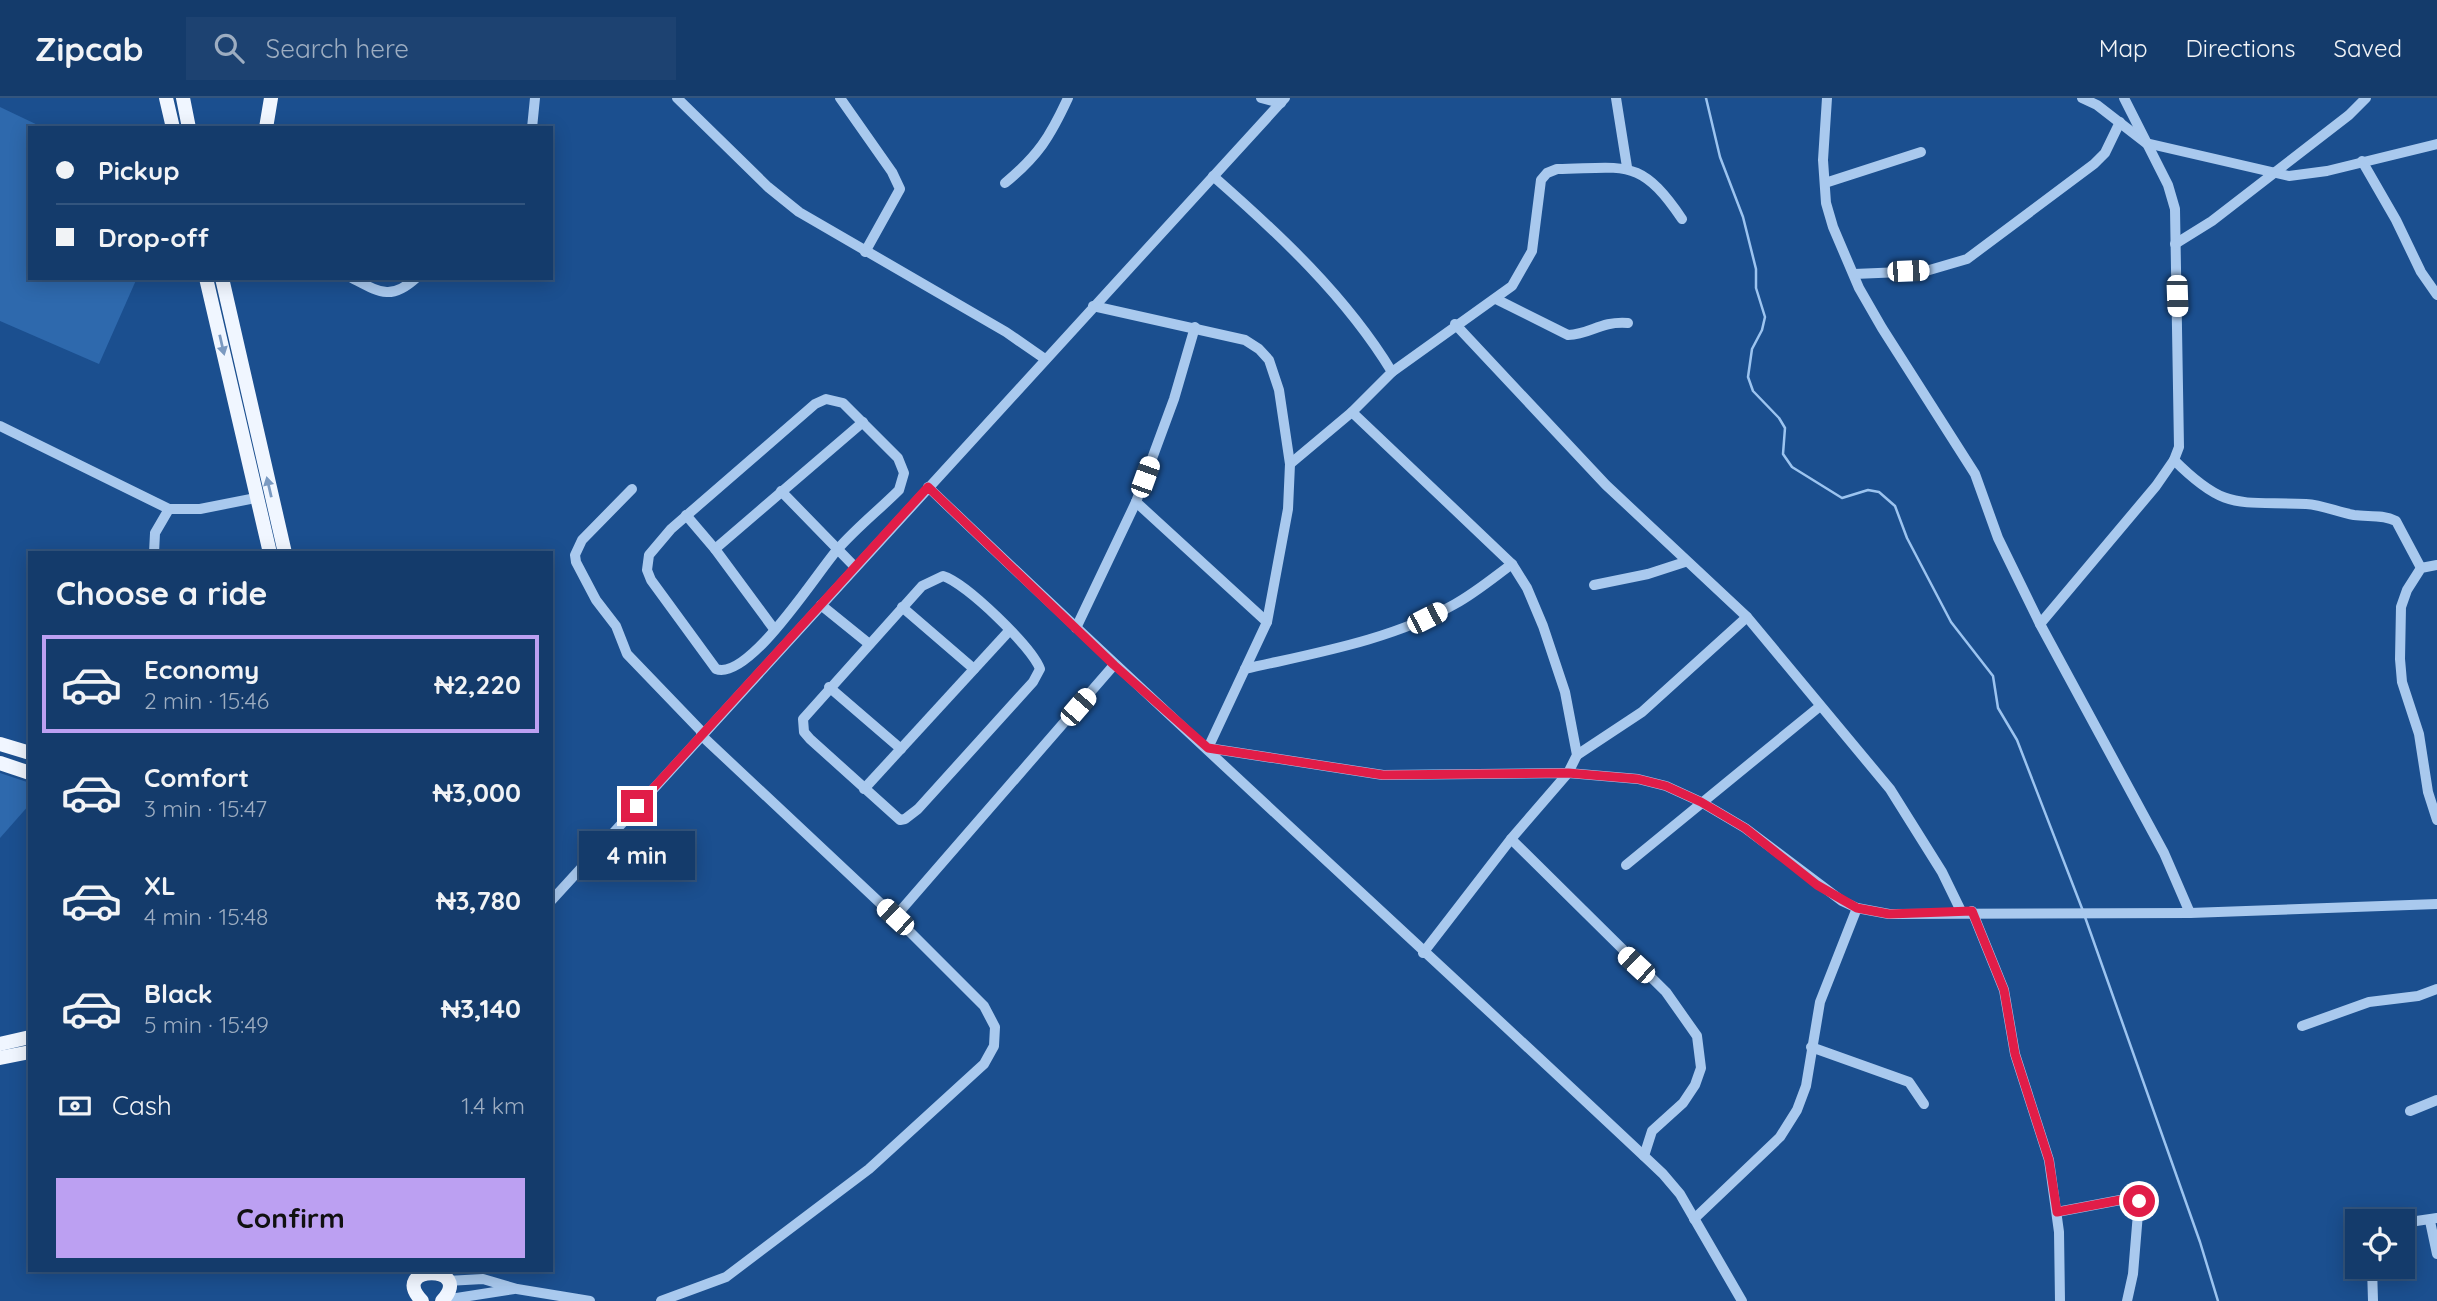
<!DOCTYPE html>
<meta charset="utf-8">
<style>
:root{--surface:#143b6b;--page:#1d4271;--text:#f1f3f6;--muted:#9dadc1;--line:#33557e;--accent:#bca0f2}
body{margin:0;font-family:Quicksand,sans-serif;background:var(--page);color:var(--text);height:100vh;display:flex;flex-direction:column;font-size:26px;white-space:nowrap}
*{box-sizing:border-box;margin:0}
p{font-size:23px;color:var(--muted)}
.icon{flex:none;width:38px;height:38px;fill:none;stroke:currentColor;stroke-width:2;stroke-linecap:round;stroke-linejoin:round}
.map{position:relative;flex:1;overflow:hidden}
.sheet{position:absolute;left:28px;top:453px;width:525px;height:721px;display:flex;flex-direction:column;background:var(--surface);border-radius:0px;box-shadow:0 4px 18px #0003,0 0 0 2px var(--line)}
.sheet>*{flex:none}
.hud{position:absolute;left:28px;top:28px;width:525px;height:154px;border-radius:0px;box-shadow:0 4px 18px #0003,0 0 0 2px var(--line);display:grid;align-content:center;height:154px;padding:0 28px;background:var(--surface)}
.buttons{position:absolute;left:2345px;top:1111px;display:grid;gap:14px}
.buttons a{display:grid;place-items:center;width:70px;height:70px;border-radius:0px;background:var(--surface);box-shadow:0 4px 18px #0003,0 0 0 2px var(--line);font-size:35px}
.end{position:absolute;width:32px;height:32px;margin:-16px;border:9px solid #e11d48;background:#fff;box-shadow:0 0 0 4px #fff}
.from{border-radius:50%}
.bubble{position:absolute;height:49px;border-radius:0px;background:var(--surface);box-shadow:0 4px 18px #0003,0 0 0 2px var(--line);font-size:23px;font-weight:700;line-height:49px;text-align:center}
.car{position:absolute;width:21px;height:42px;margin:-21px -10px;border-radius:9px;box-shadow:0 0 5px 2px #0007;background:linear-gradient(#fff 24%,#345 0 40%,#fff 0 76%,#345 0 86%,#fff 0)}
.hud b{display:flex;align-items:center;gap:24px;height:66px;font-size:26px}
.hud b+b{border-top:2px solid var(--line)}
.hud i{width:18px;height:18px;background:var(--text)}
ul{padding:0;list-style:none}
li{display:flex;align-items:center;gap:21px;height:98px;margin:0 14px 10px;padding:0 14px;border:4px solid transparent;border-radius:0px}
li div{flex:1}
li b{display:block;font-size:26px}
li em{font-style:normal;font-weight:700}
li.current{border-color:var(--accent)}
li>.icon{width:63px;height:63px;stroke-width:1.5}
h2{padding:0 28px;font-size:32px;line-height:84px}
.pay{display:flex;align-items:center;gap:18px;height:77px;padding:0 28px;font-size:26px}
.pay p{margin-inline-start:auto}
.button{display:flex;gap:14px;margin-top:auto;padding:14px 28px}
.button a{flex:1;height:80px;border-radius:0px;background:var(--accent);color:#111;font-size:28px;font-weight:700;line-height:80px;text-align:center}
header{display:flex;align-items:center;gap:42px;box-sizing:border-box;height:98px;padding:0 35px;background:var(--surface);border-bottom:2px solid var(--line)}
header strong{font-size:33px}
nav{display:flex;gap:38px;margin-inline-start:auto;font-size:24px}
.search{width:490px;height:63px;background:var(--page);display:flex;align-items:center;gap:18px;box-sizing:border-box;padding:0 24px;border-radius:0px;color:var(--muted);font-size:26px}
.map>svg:first-child{display:block}
.green{fill:#2e69ad}
.lines{fill:none;stroke-linecap:round;stroke-linejoin:round}
.stream{stroke:#9cc4f0;stroke-width:2.5}
.minor{stroke:#a9c9ee;stroke-width:10}
.major{stroke:#f0f6ff;stroke-width:14}
.oneway{fill:#7b9ac1}
.route{stroke:#e11d48;stroke-width:9}
</style>
<header>
<strong>Zipcab</strong>
<div class="search"><svg class="icon" aria-label="search" viewBox="0 0 24 24"><circle cx="10" cy="10" r="6"/><path d="M15 15l6 6"/></svg>Search here</div>
<nav><a>Map</a><a>Directions</a><a>Saved</a></nav>
</header>
<div class="map">
<svg width="2437" height="1203" viewBox="0 0 2437 1203">
<rect width="100%" height="100%" fill="#1b4f8f"/>
<!-- green -->
<g class="green">
<path d="M0,9l44,21h-14v150h107l-38,86 -99,-43z"/>
<path d="M0,675l30,10v21l-30,34z"/>
</g>
<g class="lines">
<!-- stream -->
<g class="stream">
<path d="M1706,0l14,59 23,60 13,52v19l9,29 -3,13 -10,19 -4,28 5,14 26,27 6,10 -2,26 9,13 50,31 26,-8 11,2 16,14 12,32 44,84 42,54 5,32 19,32 66,171"/>
<path d="M2085,819l115,325 18,59"/>
</g>
<!-- minor -->
<g class="minor">
<path d="M677,0l91,89 31,25 207,120 39,27"/>
<path d="M840,0l52,74 8,17 -35,63"/>
<path d="M1261,0l20,5"/>
<path d="M1616,0l11,69"/>
<path d="M1827,0l-4,62 3,43 7,24 26,61 23,40 93,146 23,64 42,86"/>
<path d="M2082,0l15,7 49,38 143,33 38,-5 110,-27"/>
<path d="M2124,0l44,87 7,24 4,238 -5,13 -18,26 -116,138 124,229 26,60 247,-9"/>
<path d="M532,30l3,-30"/>
<path d="M2362,63l34,59 25,52 16,23"/>
<path d="M1213,78c66,58 133,120 179,196l-40,40 -62,52"/>
<path d="M1005,85c33,-27 45,-46 63,-85"/>
<path d="M1825,85l96,-31"/>
<path d="M2175,146l37,-23 137,-106 17,-17"/>
<path d="M1854,176l72,-3 41,-12 127,-95 11,-11 15,-31"/>
<path d="M352,180c27,14 39,23 64,0"/>
<path d="M1496,201l72,36c24,-1 31,-14 60,-12"/>
<path d="M1093,208l152,34 14,9 10,11 10,30 11,74 -2,45 -21,113 -59,126 175,27 185,-2 70,6 28,7 35,16 44,26 97,73 15,7 32,6 301,-1"/>
<path d="M1455,226l151,161 141,132 143,172 52,83 19,39"/>
<path d="M1392,274l120,-86 20,-35 9,-71 6,-7 10,-4c69,-1 83,-12 125,50"/>
<path d="M826,301l17,4 55,55 6,15 -5,17c-20,20 -43,38 -62,60 -21,24 -88,131 -121,119l-65,-89 -4,-10 2,-15 22,-26 144,-125z"/>
<path d="M1352,314l160,152 15,24 16,38 22,66 12,63 -9,18 -57,66 -88,114"/>
<path d="M0,328l169,83h31l56,-11"/>
<path d="M2174,362c52,52 64,41 132,44 17,1 31,8 48,11 14,2 28,-1 42,6l25,47"/>
<path d="M928,389c242,232 491,457 735,687l17,20 62,107"/>
<path d="M632,391l-50,51 -7,15 1,7 20,38 20,26 11,28 76,79"/>
<path d="M781,393l74,76"/>
<path d="M1136,404l131,120"/>
<path d="M686,417l29,34 59,80"/>
<path d="M715,451l148,-127"/>
<path d="M154,455l1,-20 14,-24"/>
<path d="M2437,467l-16,3 -14,22 -6,17 -1,52 2,23 17,52 9,58 9,28"/>
<path d="M943,478c23,7 89,71 97,93l-7,13 -115,127 -13,10 -5,1 -90,-81 -6,-7 -1,-13 119,-133z"/>
<path d="M1594,487l54,-11 37,-12"/>
<path d="M821,507l47,38"/>
<path d="M902,509l72,62"/>
<path d="M1076,530l60,-126 38,-103 21,-72"/>
<path d="M1245,571c70,-16 147,-29 210,-65 20,-11 38,-26 57,-40"/>
<path d="M829,589l72,62"/>
<path d="M1577,657l65,-43 105,-95"/>
<path d="M864,691l145,-158"/>
<path d="M1511,741l155,153 31,44 4,32 -6,17 -12,18 -31,28 -8,25"/>
<path d="M1626,767l193,-158"/>
<path d="M551,803l734,-803"/>
<path d="M1972,813l32,79 11,64 34,106 10,72 1,69"/>
<path d="M895,819l219,-252"/>
<path d="M2302,928l67,-24 49,-6 19,-7"/>
<path d="M1811,949l98,35 15,22"/>
<path d="M2410,1013l27,-11"/>
<path d="M2057,1114l74,-14 8,3 -6,73 -6,27"/>
<path d="M1694,1121l86,-82 17,-27 9,-24 14,-84 37,-94"/>
<path d="M2430,1123l7,33"/>
<path d="M2403,1125l34,-5"/>
<path d="M2372,1169l1,34"/>
<path d="M447,1183l36,-2 34,10 73,12"/>
<path d="M444,1202l70,-11"/>
<path d="M661,1203l65,-24 143,-108 115,-105 10,-18 1,-19 -11,-21 -89,-89 -194,-182"/>
</g>
<!-- major -->
<g class="major">
<path d="M166,0l7,30"/>
<path d="M183,0l6,30"/>
<path d="M266,30l5,-30"/>
<path d="M206,180l64,275"/>
<path d="M222,180l63,275"/>
<path d="M0,646l30,9"/>
<path d="M0,665l30,10"/>
<path d="M0,946l30,-7"/>
<path d="M0,960l30,-6"/>
<path d="M422,1203c-35,-37 54,-37 20,0"/>
</g>
</g>
<!-- one-way arrows -->
<defs><path id="oneway-solid" d="M-6-.8H1V-3.2L6.5 0L1 3.2V.8H-6Z" transform="scale(1.75)"/></defs>
<g class="oneway">
<use href="#oneway-solid" transform="translate(222 247) rotate(77)"/>
<use href="#oneway-solid" transform="translate(269 389) rotate(-103)"/>
</g>
<g class="lines">
<!-- route -->
<path class="route" d="M637,708l291,-319 186,178 94,83 175,27 185,-2 70,6 28,7 35,16 44,26 72,57 40,23 32,6 83,-3 32,79 11,64 34,106 8,52 74,-14 8,3"/>
</g>
</svg>
<div class="buttons">
<a><svg class="icon" aria-label="locate" viewBox="0 0 24 24"><circle cx="12" cy="12" r="6"/><path d="M12 2v4M12 18v4M2 12h4M18 12h4"/></svg></a>
</div>
<i class="end from" style="left:2139px;top:1103px"></i>
<i class="end" style="left:637px;top:708px"></i>
<div class="bubble" style="left:579px;top:733px;width:116px">4 min</div>
<i class="car" style="left:1908px;top:173px;rotate:88deg"></i>
<i class="car" style="left:2177px;top:198px;rotate:178deg"></i>
<i class="car" style="left:1145px;top:379px;rotate:20deg"></i>
<i class="car" style="left:1427px;top:520px;rotate:63deg"></i>
<i class="car" style="left:1078px;top:609px;rotate:41deg"></i>
<i class="car" style="left:895px;top:819px;rotate:313deg"></i>
<i class="car" style="left:1636px;top:867px;rotate:313deg"></i>
<div class="hud">
<b><i class="from"></i>Pickup</b>
<b><i></i>Drop-off</b>
</div>
<section class="sheet">
<h2>Choose a ride</h2>
<ul>
<li class="current"><svg class="icon" aria-label="car" viewBox="0 0 24 24"><path d="M5 17H2v-5l4-1 3-4h7l3 4 3 1v5h-3M9 17h6M6 11h13"/><circle cx="7" cy="17" r="2"/><circle cx="17" cy="17" r="2"/></svg><div><b>Economy</b><p>2 min · 15:46</p></div><em>₦2,220</em></li>
<li><svg class="icon" aria-label="car" viewBox="0 0 24 24"><path d="M5 17H2v-5l4-1 3-4h7l3 4 3 1v5h-3M9 17h6M6 11h13"/><circle cx="7" cy="17" r="2"/><circle cx="17" cy="17" r="2"/></svg><div><b>Comfort</b><p>3 min · 15:47</p></div><em>₦3,000</em></li>
<li><svg class="icon" aria-label="car" viewBox="0 0 24 24"><path d="M5 17H2v-5l4-1 3-4h7l3 4 3 1v5h-3M9 17h6M6 11h13"/><circle cx="7" cy="17" r="2"/><circle cx="17" cy="17" r="2"/></svg><div><b>XL</b><p>4 min · 15:48</p></div><em>₦3,780</em></li>
<li><svg class="icon" aria-label="car" viewBox="0 0 24 24"><path d="M5 17H2v-5l4-1 3-4h7l3 4 3 1v5h-3M9 17h6M6 11h13"/><circle cx="7" cy="17" r="2"/><circle cx="17" cy="17" r="2"/></svg><div><b>Black</b><p>5 min · 15:49</p></div><em>₦3,140</em></li>
</ul>
<div class="pay"><svg class="icon" aria-label="cash" viewBox="0 0 24 24"><path d="M3 7h18v10H3z"/><circle cx="12" cy="12" r="2"/></svg>Cash<p>1.4 km</p></div>
<div class="button"><a>Confirm</a></div>
</section>
</div>
